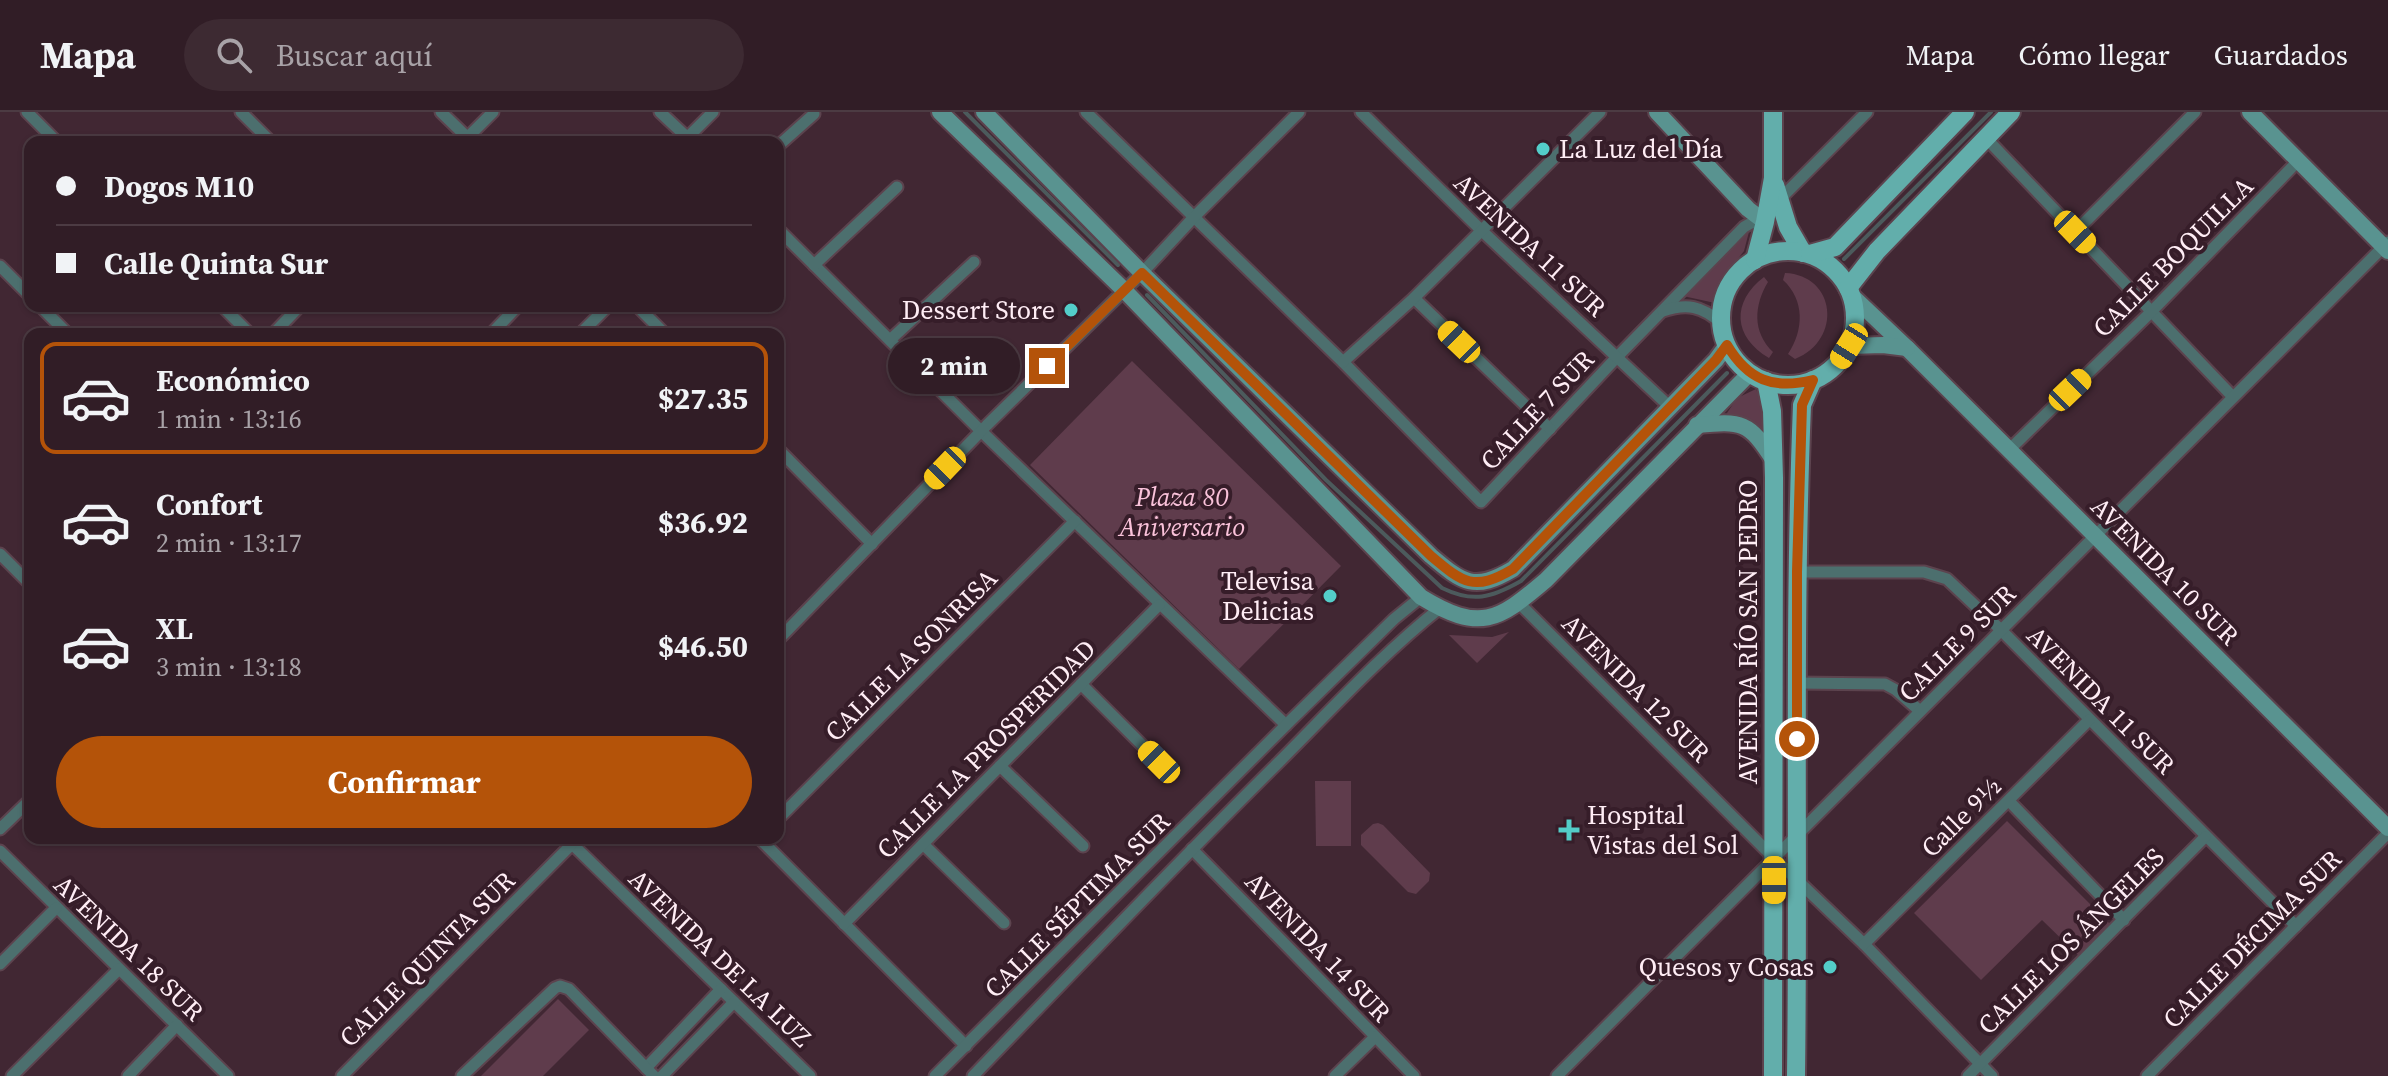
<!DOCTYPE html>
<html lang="es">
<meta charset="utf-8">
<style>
:root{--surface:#311d26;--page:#3d2a32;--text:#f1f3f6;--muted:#a8a2a7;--line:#4c3b43;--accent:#b45309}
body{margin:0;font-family:"Source Serif 4",serif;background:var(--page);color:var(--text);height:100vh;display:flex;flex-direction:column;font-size:30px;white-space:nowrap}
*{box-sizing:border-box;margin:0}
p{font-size:26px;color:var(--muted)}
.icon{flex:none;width:44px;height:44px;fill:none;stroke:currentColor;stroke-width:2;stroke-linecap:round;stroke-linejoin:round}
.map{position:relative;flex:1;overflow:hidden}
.drawer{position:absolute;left:24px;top:216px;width:760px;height:516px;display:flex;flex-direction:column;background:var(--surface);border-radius:16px;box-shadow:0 2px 6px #0004,0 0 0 2px var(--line)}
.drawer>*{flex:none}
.banner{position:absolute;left:24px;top:24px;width:760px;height:176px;border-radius:16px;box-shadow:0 2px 6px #0004,0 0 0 2px var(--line);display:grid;align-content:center;height:176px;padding:0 32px;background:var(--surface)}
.end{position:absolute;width:36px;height:36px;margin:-18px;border:10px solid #b45309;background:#fff;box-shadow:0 0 0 4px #fff}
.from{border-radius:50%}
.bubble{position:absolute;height:56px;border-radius:28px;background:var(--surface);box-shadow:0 2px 6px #0004,0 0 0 2px var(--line);font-size:26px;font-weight:700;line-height:56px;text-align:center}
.car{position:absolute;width:24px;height:48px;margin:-24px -12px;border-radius:10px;box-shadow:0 0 6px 2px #0007;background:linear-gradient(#f5c518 24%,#345 0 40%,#f5c518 0 76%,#345 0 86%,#f5c518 0)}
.banner b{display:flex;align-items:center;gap:28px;height:76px;font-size:30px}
.banner b+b{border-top:2px solid var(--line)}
.banner i{width:20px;height:20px;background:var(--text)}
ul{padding:14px 0 0;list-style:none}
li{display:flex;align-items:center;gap:24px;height:112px;margin:0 16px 12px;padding:0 16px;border:4px solid transparent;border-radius:16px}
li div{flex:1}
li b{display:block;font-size:30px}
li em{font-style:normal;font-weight:700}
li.active{border-color:var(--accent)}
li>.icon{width:72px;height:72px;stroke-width:1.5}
.cta{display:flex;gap:16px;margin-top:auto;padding:16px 32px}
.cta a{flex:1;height:92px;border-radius:48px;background:var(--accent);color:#fff;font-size:32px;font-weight:700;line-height:92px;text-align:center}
header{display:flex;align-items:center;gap:48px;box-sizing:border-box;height:112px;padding:0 40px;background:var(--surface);border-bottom:2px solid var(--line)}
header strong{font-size:38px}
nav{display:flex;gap:44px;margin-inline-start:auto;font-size:28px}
.search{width:560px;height:72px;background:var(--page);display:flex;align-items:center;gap:20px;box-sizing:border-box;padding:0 28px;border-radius:44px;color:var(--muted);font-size:30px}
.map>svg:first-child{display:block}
.green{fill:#5f3c4c}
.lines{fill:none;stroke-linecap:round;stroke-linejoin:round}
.stream{stroke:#4c5a5c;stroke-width:4}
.street-casing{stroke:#5c434e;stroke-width:15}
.secondary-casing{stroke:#5c434e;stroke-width:20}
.primary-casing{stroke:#5c434e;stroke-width:22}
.street{stroke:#4c6f6e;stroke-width:11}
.secondary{stroke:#599390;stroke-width:16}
.primary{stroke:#62aeab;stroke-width:18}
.route{stroke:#b45309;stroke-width:10}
.poi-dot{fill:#53cdc9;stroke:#361d29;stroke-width:3}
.labels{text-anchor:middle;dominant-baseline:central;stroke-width:8;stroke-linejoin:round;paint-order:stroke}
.poi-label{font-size:26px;fill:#ffedf5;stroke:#361d29;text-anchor:end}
.street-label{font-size:26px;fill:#ffedf5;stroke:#361d29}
.park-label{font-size:26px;font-style:italic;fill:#fac2da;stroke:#361d29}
</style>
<header>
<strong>Mapa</strong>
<div class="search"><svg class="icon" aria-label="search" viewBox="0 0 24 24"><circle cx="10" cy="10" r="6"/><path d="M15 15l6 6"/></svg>Buscar aquí</div>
<nav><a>Mapa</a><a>Cómo llegar</a><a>Guardados</a></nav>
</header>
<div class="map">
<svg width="2388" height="964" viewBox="0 0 2388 964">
<rect width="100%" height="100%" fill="#412733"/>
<!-- green -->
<g class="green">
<path d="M1750,116l-6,23 -20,26 -9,26 -32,-7z"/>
<path d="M1785,161c51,2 58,67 10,86l-7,-5c16,-24 17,-54 -5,-74z"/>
<path d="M1764,165l4,5c-14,23 -16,50 5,70l-4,6c-36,-21 -38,-56 -5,-81z"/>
<path d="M1132,249l209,205 -102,103 -209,-204z"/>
<path d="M1756,277l7,15 1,26c-13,-11 -23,-15 -39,-14l12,-18z"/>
<path d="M1509,520l-32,31 -28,-28 43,2z"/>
<path d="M1315,669h36v65h-35z"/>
<path d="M2007,709l104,104 -32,31 -37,-36 -61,60 -67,-67z"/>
<path d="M1378,711l5,2 47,48 -1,8 -13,13 -8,-2 -47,-47v-10l12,-11z"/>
<path d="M558,887l31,31 -46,46h-62z"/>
</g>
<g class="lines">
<!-- stream -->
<g class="stream">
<path d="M965,0l153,153"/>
<path d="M1844,147l147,-147"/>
<path d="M1147,183l179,185 116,108c31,15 49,10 79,-7l206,-208"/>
</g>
<defs>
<g id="street">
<path d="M27,0l30,30"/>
<path d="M241,0l30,30"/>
<path d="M441,0l31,30"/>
<path d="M660,0l32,30"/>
<path d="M1086,0l257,250 138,140 136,-145 127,-130 7,-4 14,-1"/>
<path d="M1361,0l120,118 189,177"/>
<path d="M1985,25l248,260"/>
<path d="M463,30l30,-30"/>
<path d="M683,30l30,-30"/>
<path d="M778,34l36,-32"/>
<path d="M1779,88l88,-88"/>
<path d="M778,117l203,202 305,294"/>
<path d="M2075,120l120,-120"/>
<path d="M814,153l83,-78"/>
<path d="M0,154l30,30"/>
<path d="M1414,186l136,131"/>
<path d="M40,194l28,28"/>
<path d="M222,194l28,28"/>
<path d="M637,194l28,28"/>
<path d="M1663,199c24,-8 39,-5 58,12"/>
<path d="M273,222l27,-28"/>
<path d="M491,222l27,-28"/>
<path d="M580,222l28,-28"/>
<path d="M890,228l84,-78"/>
<path d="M1343,250l71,-64 186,-186"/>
<path d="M778,337l94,95"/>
<path d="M2009,338l142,-138 147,-151"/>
<path d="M0,442l30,30"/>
<path d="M1797,460h127l23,7 54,51 295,296"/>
<path d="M1519,491l255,255 90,86 128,132"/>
<path d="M778,528l209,-215 155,-152 52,-56 105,-105"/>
<path d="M1796,571l89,1 11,6 24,21"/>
<path d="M1081,572l78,78"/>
<path d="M1000,654l83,80"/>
<path d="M2009,689l115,119"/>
<path d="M778,707l297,-298"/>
<path d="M0,717l30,-29"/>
<path d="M566,726l244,238"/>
<path d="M759,726l207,208"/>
<path d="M923,732l81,79"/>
<path d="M1192,737l222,227"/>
<path d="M0,739l228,225"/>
<path d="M844,812l315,-319"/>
<path d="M1864,832l225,-224"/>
<path d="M0,852l56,-56"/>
<path d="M646,956l75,-79"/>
<path d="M12,964l107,-107"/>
<path d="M128,964l49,-51"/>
<path d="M342,964l236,-238"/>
<path d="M462,964l93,-88 5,-2 9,3 85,87"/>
<path d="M662,964l72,-74"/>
<path d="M935,964l356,-356 103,-101 27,-22"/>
<path d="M973,964c101,-105 201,-210 305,-313 52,-52 103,-108 162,-155"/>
<path d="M1335,964l40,-39"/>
<path d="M1557,964l831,-834"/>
<path d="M1968,964l237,-239"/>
<path d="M2147,964l241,-243"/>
</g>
<g id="secondary">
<path d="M940,0l184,178 297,307c59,36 77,24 125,-17l204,-207"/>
<path d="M984,0l158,161 289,283c32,27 43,36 82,13l203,-209 11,-15"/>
<path d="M1657,0l91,97 17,13"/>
<path d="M2250,0l138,139"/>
<path d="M1851,183l57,54 480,479"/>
<path d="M1849,234l34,-1 24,3"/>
<path d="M1697,313c45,-4 52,-4 77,36"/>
</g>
<g id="primary">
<path d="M1775,73l13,42 15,26"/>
<circle cx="1788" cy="206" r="67"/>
<path d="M1810,142l25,-7 130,-135"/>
<path d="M1755,148l10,-38 8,-44v-66"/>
<path d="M1848,176l29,-37 134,-139"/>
<path d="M1766,269l6,30 2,67 -1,598"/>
<path d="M1796,964c3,-224 -3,-447 6,-671l11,-25"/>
</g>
</defs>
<!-- street casing -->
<use href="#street" class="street-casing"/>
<!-- secondary casing -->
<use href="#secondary" class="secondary-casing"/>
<!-- primary casing -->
<use href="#primary" class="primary-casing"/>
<!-- street -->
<use href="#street" class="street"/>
<!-- secondary -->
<use href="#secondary" class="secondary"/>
<!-- primary -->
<use href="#primary" class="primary"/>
</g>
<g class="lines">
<!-- route -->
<path class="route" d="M1047,254l95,-93 289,283c32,27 43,36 82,13l203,-209 11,-15c21,35 46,45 86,35l-11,25 -5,167v167"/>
</g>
<!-- markers -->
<g class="poi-dot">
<circle cx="1543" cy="37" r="8"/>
<circle cx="1071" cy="198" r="8"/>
<circle cx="1330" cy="484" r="8"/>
<path d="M1565 706h8v8h8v8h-8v8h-8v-8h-8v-8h8z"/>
<circle cx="1830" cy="855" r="8"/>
</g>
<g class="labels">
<!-- poi labels -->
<g class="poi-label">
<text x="1559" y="37" text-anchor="start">La Luz del Día</text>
<text x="1055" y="198">Dessert Store</text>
<text x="1314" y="469">Televisa<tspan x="1314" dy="30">Delicias</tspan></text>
<text x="1587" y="703" text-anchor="start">Hospital<tspan x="1587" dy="30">Vistas del Sol</tspan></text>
<text x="1814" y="855">Quesos y Cosas</text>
</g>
<!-- street labels -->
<g class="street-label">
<text transform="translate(1530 133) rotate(43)">AVENIDA 11 SUR</text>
<text transform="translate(2173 145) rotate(-45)">CALLE BOQUILLA</text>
<text transform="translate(1537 298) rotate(-47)">CALLE 7 SUR</text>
<text transform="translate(2165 459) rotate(45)">AVENIDA 10 SUR</text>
<text transform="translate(1748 520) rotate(-90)">AVENIDA RÍO SAN PEDRO</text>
<text transform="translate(1957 531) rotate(-45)">CALLE 9 SUR</text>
<text transform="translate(911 543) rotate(-45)">CALLE LA SONRISA</text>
<text transform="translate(1636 576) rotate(45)">AVENIDA 12 SUR</text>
<text transform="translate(2101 588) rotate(45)">AVENIDA 11 SUR</text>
<text transform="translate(986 637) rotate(-45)">CALLE LA PROSPERIDAD</text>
<text transform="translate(1961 705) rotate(-45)">Calle 9½</text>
<text transform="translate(1077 793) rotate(-45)">CALLE SÉPTIMA SUR</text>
<text transform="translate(2252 827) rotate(-45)">CALLE DÉCIMA SUR</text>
<text transform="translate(2071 829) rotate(-45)">CALLE LOS ÁNGELES</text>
<text transform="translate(1318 835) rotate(46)">AVENIDA 14 SUR</text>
<text transform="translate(129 836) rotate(44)">AVENIDA 18 SUR</text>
<text transform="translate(720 846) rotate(44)">AVENIDA DE LA LUZ</text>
<text transform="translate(427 847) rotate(-45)">CALLE QUINTA SUR</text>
</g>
<!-- park labels -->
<g class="park-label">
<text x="1182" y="385">Plaza 80<tspan x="1182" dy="30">Aniversario</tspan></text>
</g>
</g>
</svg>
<i class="end from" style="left:1797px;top:627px"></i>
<i class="end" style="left:1047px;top:254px"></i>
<div class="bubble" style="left:888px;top:226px;width:132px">2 min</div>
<i class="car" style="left:2075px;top:120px;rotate:136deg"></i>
<i class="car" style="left:1459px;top:230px;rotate:314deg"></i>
<i class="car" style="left:1849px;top:234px;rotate:212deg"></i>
<i class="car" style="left:2070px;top:278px;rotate:46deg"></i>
<i class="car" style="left:945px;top:356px;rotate:224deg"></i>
<i class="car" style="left:1159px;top:650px;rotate:315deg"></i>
<i class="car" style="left:1774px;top:768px;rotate:180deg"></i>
<div class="banner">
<b><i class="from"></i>Dogos M10</b>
<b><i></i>Calle Quinta Sur</b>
</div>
<section class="drawer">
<ul>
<li class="active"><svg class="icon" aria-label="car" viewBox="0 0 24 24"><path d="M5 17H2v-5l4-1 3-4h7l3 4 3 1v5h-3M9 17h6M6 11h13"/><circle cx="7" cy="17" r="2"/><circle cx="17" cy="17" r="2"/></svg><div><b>Económico</b><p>1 min · 13:16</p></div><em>$27.35</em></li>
<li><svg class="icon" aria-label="car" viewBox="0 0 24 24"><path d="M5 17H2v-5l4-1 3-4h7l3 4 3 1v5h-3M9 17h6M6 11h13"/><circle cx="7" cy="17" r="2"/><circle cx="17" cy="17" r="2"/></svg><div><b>Confort</b><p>2 min · 13:17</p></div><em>$36.92</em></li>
<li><svg class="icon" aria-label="car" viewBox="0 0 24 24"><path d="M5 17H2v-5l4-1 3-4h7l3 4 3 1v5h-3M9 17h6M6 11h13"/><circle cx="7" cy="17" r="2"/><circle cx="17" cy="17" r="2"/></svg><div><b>XL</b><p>3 min · 13:18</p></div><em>$46.50</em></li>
</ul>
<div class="cta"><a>Confirmar</a></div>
</section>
</div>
